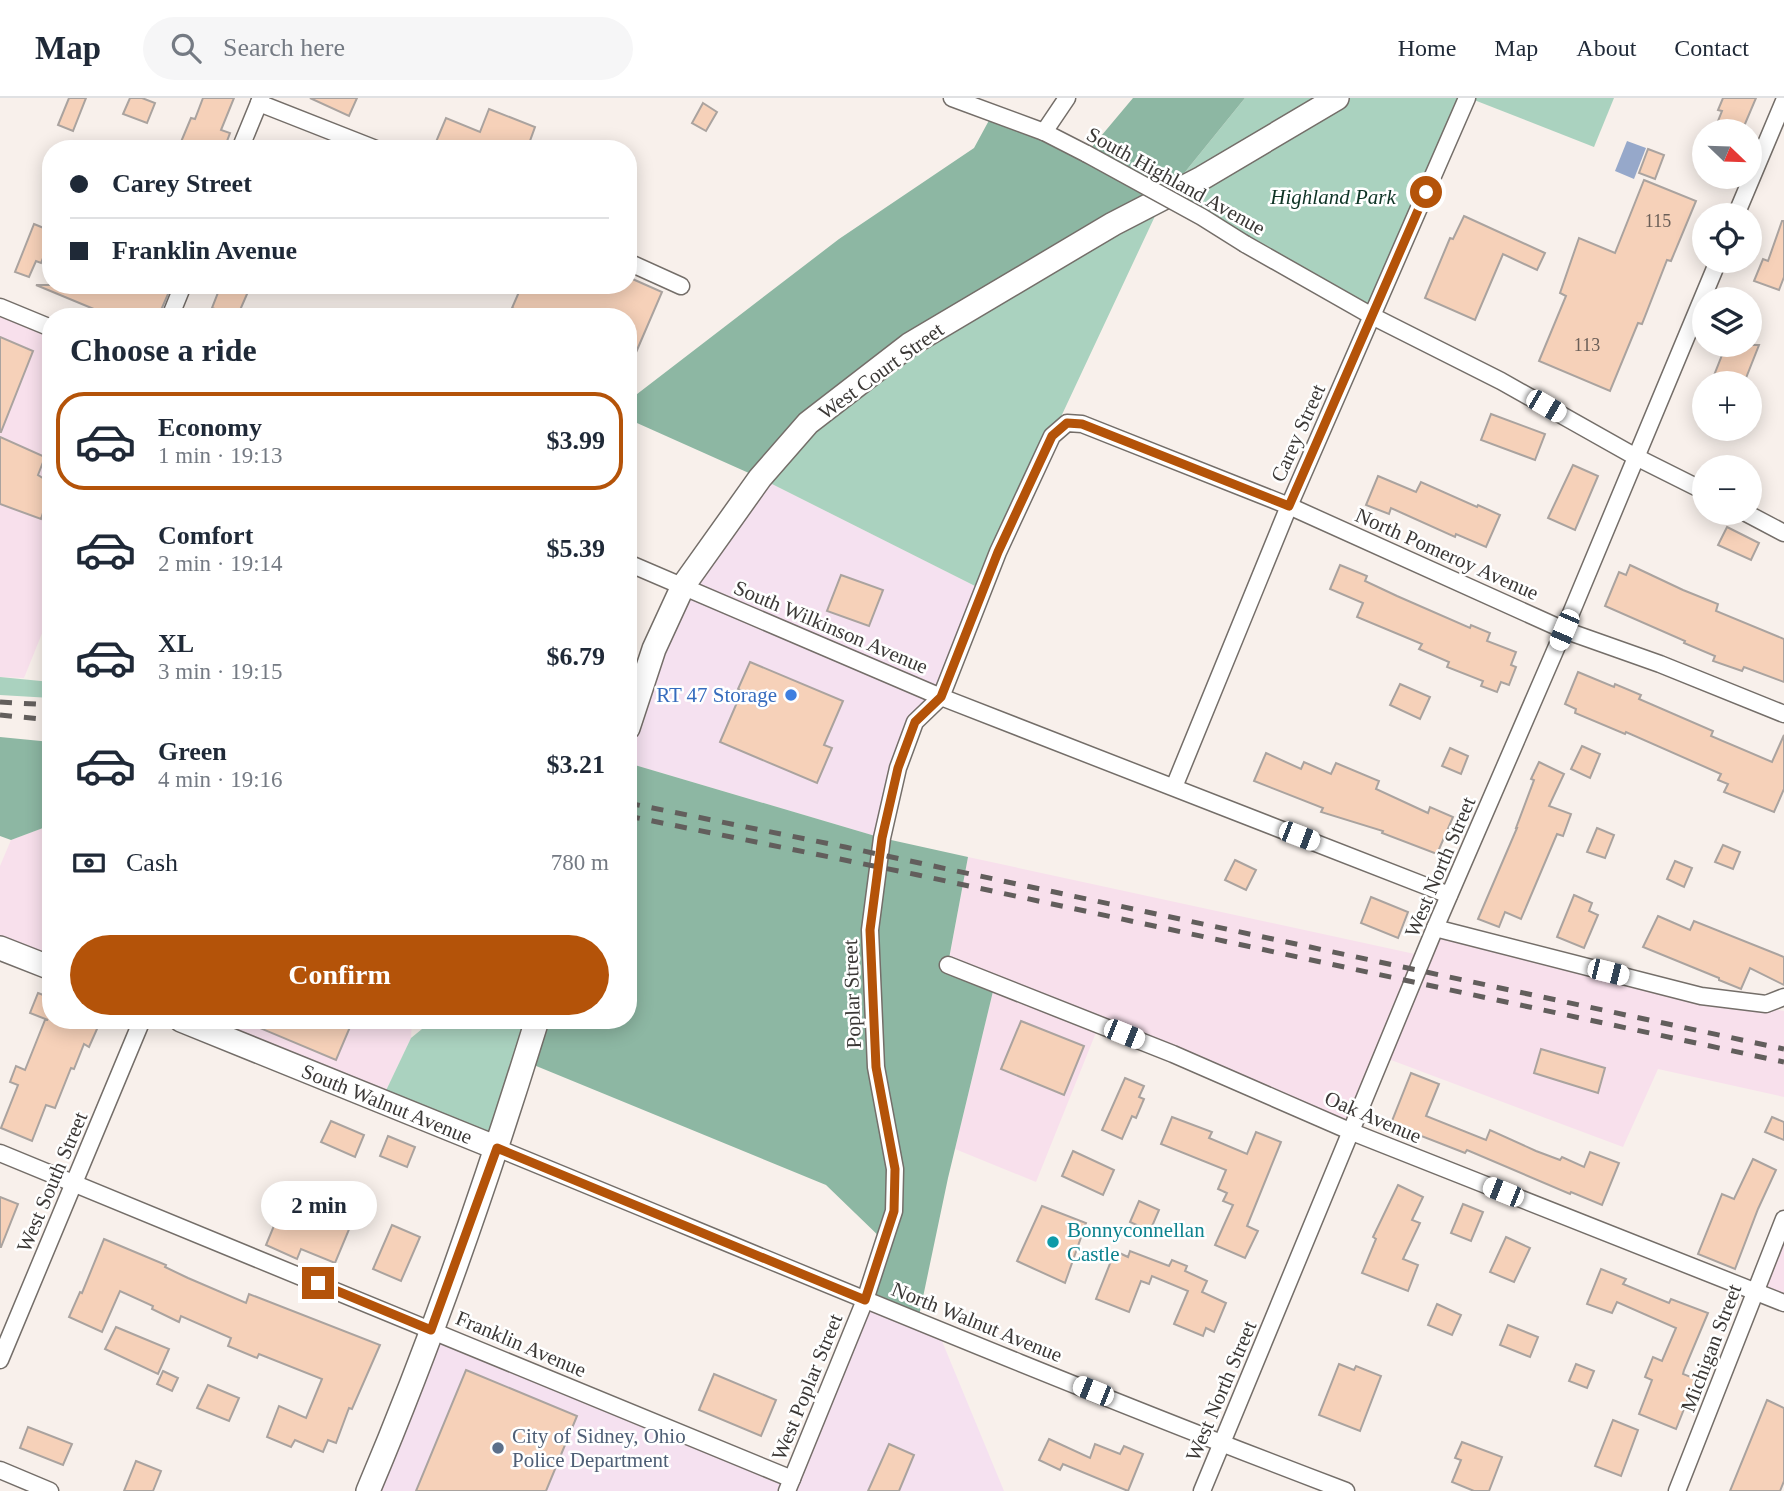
<!DOCTYPE html>
<meta charset="utf-8">
<style>
:root{--surface:#fff;--page:#f6f6f7;--text:#1f2937;--muted:#747a83;--line:#e0e1e3;--accent:#b45309}
body{margin:0;font-family:Georgia,serif;background:var(--page);color:var(--text);height:100vh;display:flex;flex-direction:column;font-size:26px;white-space:nowrap}
*{box-sizing:border-box;margin:0}
p{font-size:23px;color:var(--muted)}
.icon{flex:none;width:38px;height:38px;fill:none;stroke:currentColor;stroke-width:2;stroke-linecap:round;stroke-linejoin:round}
.map{position:relative;flex:1;overflow:hidden}
.sheet{position:absolute;left:42px;top:210px;width:595px;height:721px;display:flex;flex-direction:column;background:var(--surface);border-radius:28px;box-shadow:0 4px 18px #0003}
.sheet>*{flex:none}
.top-card{position:absolute;left:42px;top:42px;width:595px;height:154px;border-radius:28px;box-shadow:0 4px 18px #0003;display:grid;align-content:center;height:154px;padding:0 28px;background:var(--surface)}
.needle{width:46px;rotate:113deg}
.tools{position:absolute;left:1692px;top:21px;display:grid;gap:14px}
.tools a{display:grid;place-items:center;width:70px;height:70px;border-radius:50%;background:var(--surface);box-shadow:0 4px 18px #0003;font-size:35px}
.end{position:absolute;width:32px;height:32px;margin:-16px;border:9px solid #b45309;background:#fff;box-shadow:0 0 0 4px #fff}
.from{border-radius:50%}
.bubble{position:absolute;height:49px;border-radius:24px;background:var(--surface);box-shadow:0 4px 18px #0003;font-size:23px;font-weight:800;line-height:49px;text-align:center}
.car{position:absolute;width:21px;height:42px;margin:-21px -10px;border-radius:9px;box-shadow:0 0 5px 2px #0007;background:linear-gradient(#fff 24%,#345 0 40%,#fff 0 76%,#345 0 86%,#fff 0)}
.top-card b{display:flex;align-items:center;gap:24px;height:66px;font-size:26px}
.top-card b+b{border-top:2px solid var(--line)}
.top-card i{width:18px;height:18px;background:var(--text)}
ul{padding:0;list-style:none}
li{display:flex;align-items:center;gap:21px;height:98px;margin:0 14px 10px;padding:0 14px;border:4px solid transparent;border-radius:28px}
li div{flex:1}
li b{display:block;font-size:26px}
li em{font-style:normal;font-weight:800}
li.on{border-color:var(--accent)}
li>.icon{width:63px;height:63px;stroke-width:1.5}
h2{padding:0 28px;font-size:32px;line-height:84px}
.pay{display:flex;align-items:center;gap:18px;height:77px;padding:0 28px;font-size:26px}
.pay p{margin-inline-start:auto}
.primary-button{display:flex;gap:14px;margin-top:auto;padding:14px 28px}
.primary-button a{flex:1;height:80px;border-radius:42px;background:var(--accent);color:#fff;font-size:28px;font-weight:800;line-height:80px;text-align:center}
header{display:flex;align-items:center;gap:42px;box-sizing:border-box;height:98px;padding:0 35px;background:var(--surface);border-bottom:2px solid var(--line)}
header strong{font-size:33px}
nav{display:flex;gap:38px;margin-inline-start:auto;font-size:24px}
.search{width:490px;height:63px;background:var(--page);display:flex;align-items:center;gap:18px;box-sizing:border-box;padding:0 24px;border-radius:38px;color:var(--muted);font-size:26px}
.map>svg:first-child{display:block}
.commercial{fill:#f5e1f0}
.industrial{fill:#f8e0ec}
.green{fill:#aad2bf}
.forest{fill:#8db7a3}
.water{fill:#96a8ca}
.building{fill:#f6d1b9;stroke:#aaa39f;stroke-width:2}
.lines{fill:none;stroke-linecap:round;stroke-linejoin:round}
.minor-casing{stroke:#746e69;stroke-width:19}
.secondary-casing{stroke:#746e69;stroke-width:26}
.minor{stroke:#fff;stroke-width:16}
.secondary{stroke:#fff;stroke-width:23}
.rail{stroke:#625e5c;stroke-width:5;stroke-dasharray:12 12;stroke-linecap:butt}
.minor-bridge-casing{stroke:#746e69;stroke-width:19;stroke-linecap:butt}
.minor-bridge{stroke:#fff;stroke-width:16}
.route{stroke:#b45309;stroke-width:9}
.shop-dot{fill:#3f7fe0;stroke:#fff;stroke-width:2.5}
.culture-dot{fill:#0f9aa8;stroke:#fff;stroke-width:2.5}
.service-dot{fill:#5c6f8a;stroke:#fff;stroke-width:2.5}
.labels{text-anchor:middle;dominant-baseline:central;stroke-width:5;stroke-linejoin:round;paint-order:stroke}
.number-label{font-size:18px;fill:#6a5e57}
.street-label{font-size:21px;fill:#3b3836;stroke:#fff}
.park-label{font-size:21px;font-style:italic;fill:#0e3425;stroke:#fff}
.shop-label{font-size:21px;fill:#366cbe;stroke:#fff;text-anchor:end}
.culture-label{font-size:21px;fill:#0d838f;stroke:#fff;text-anchor:start}
.service-label{font-size:21px;fill:#4e5e75;stroke:#fff;text-anchor:start}
</style>
<header>
<strong>Map</strong>
<div class="search"><svg class="icon" aria-label="search" viewBox="0 0 24 24"><circle cx="10" cy="10" r="6"/><path d="M15 15l6 6"/></svg>Search here</div>
<nav><a>Home</a><a>Map</a><a>About</a><a>Contact</a></nav>
</header>
<div class="map">
<svg width="1784" height="1393" viewBox="0 0 1784 1393">
<rect width="100%" height="100%" fill="#f8f0eb"/>
<!-- commercial -->
<g class="commercial">
<path d="M760,380l223,112 -42,107 -26,25 -33,116 -254,-75v-35l26,-79z"/>
<path d="M865,1202l72,29 67,162h-636l63,-161 361,149z"/>
</g>
<!-- industrial -->
<g class="industrial">
<path d="M0,209l51,21v283l-27,67 -24,-1z"/>
<path d="M51,727v143l-51,-20v-82l11,-26z"/>
<path d="M968,759l456,99 11,-28 266,68 83,15v86l-126,-28 -35,78 -240,-90 -31,75 -253,-107 -63,157 -81,-33 40,-166 -47,-18z"/>
<path d="M181,922h231l-1,18 -30,63z"/>
<path d="M1784,1121v84l-28,-11z"/>
</g>
<!-- green -->
<g class="green">
<path d="M1245,0h222l-95,218 -209,-117 -111,237 -69,154 -223,-112 149,-133 255,-147z"/>
<path d="M1469,0h145l-20,49z"/>
<path d="M0,579l51,5v16l-51,-3z"/>
<path d="M433,922h104l-40,128 -116,-47 30,-63z"/>
</g>
<!-- forest -->
<g class="forest">
<path d="M1133,0h112l-81,100 -255,147 -149,133 -132,-59v-18l211,-162 135,-91 19,-35 93,41z"/>
<path d="M0,639l51,5v83l-40,15 -11,-4z"/>
<path d="M628,665l254,75 86,19 -20,107 47,19 -47,195 -30,143 -53,-21 19,-59 -58,-56 -302,-124 13,-41h91z"/>
</g>
<!-- water -->
<path class="water" d="M1627,43l19,7 -12,31 -19,-8z"/>
<!-- building -->
<g class="building">
<path d="M69,0h17l-13,33 -15,-6z"/>
<path d="M130,0h12l13,5 -8,20 -24,-9z"/>
<path d="M203,0h31l-13,32 9,3 -6,16h-46l13,-31 4,1z"/>
<path d="M310,0h47l-8,18z"/>
<path d="M1723,0h33l-14,33h-28l8,-20 -4,-1z"/>
<path d="M703,5l14,9 -11,19 -14,-8z"/>
<path d="M489,11l46,18 -8,22 -23,-7 -3,7h-68l13,-31 34,14z"/>
<path d="M1648,51l16,6 -9,24 -16,-6z"/>
<path d="M1644,82l52,21 -25,60 -4,-1 -25,64 -4,-1 -28,68 -71,-30 27,-65 -6,-3 19,-55 36,15z"/>
<path d="M1464,118l81,37 -8,17 -34,-16 -28,66 -50,-22 25,-60 3,1z"/>
<path d="M1782,123h2v56l-5,13 -25,-9 9,-22 5,2z"/>
<path d="M34,126l17,7v7l-10,25 -5,-2 -7,16 -14,-5z"/>
<path d="M628,179l34,15 -34,79v-54h-96l-20,-9 10,-23h106z"/>
<path d="M36,187h136l-14,32h-45z"/>
<path d="M221,187h30l-14,32 -25,-9z"/>
<path d="M0,239l33,14 -32,81h-1z"/>
<path d="M1726,247h33l-15,38h-33z"/>
<path d="M1491,316l54,20 -10,26 -54,-20z"/>
<path d="M0,339l45,20 -7,18 13,8v5l-10,31 -41,-15z"/>
<path d="M1573,367l25,11 -23,54 -27,-12z"/>
<path d="M1378,378l38,16 5,-10 56,25 1,-2 22,10 -14,32 -30,-13 -1,3 -64,-29 -2,6 -23,-9z"/>
<path d="M1727,429l32,16 -8,17 -33,-15z"/>
<path d="M1340,467l27,11 -2,5 32,15 73,32 1,-3 19,8 -3,8 29,11 -5,13 5,2 -7,18 -8,-3 -4,10 -16,-6 2,-5 -36,-14 2,-5 -30,-13 3,-5 -65,-27 6,-14 -33,-14z"/>
<path d="M1630,467l53,25 35,14 -2,7 68,28v43l-40,-15 -2,4 -29,-10 2,-5 -31,-13 1,-2 -80,-35 14,-34 7,3z"/>
<path d="M841,477l42,15 -14,36 -42,-15z"/>
<path d="M750,564l93,39 -19,44 8,3 -15,35 -97,-41 22,-51 -4,-2z"/>
<path d="M1578,574l36,15 1,-3 26,11 -2,4 74,32 -2,5 61,26 12,-27v54l-10,23 -50,-20 4,-8 -10,-4 3,-6 -95,-42 -1,2 -50,-21 1,-4 -11,-5z"/>
<path d="M1400,586l30,13 -10,22 -30,-14z"/>
<path d="M1582,648l18,8 -10,24 -19,-9z"/>
<path d="M1450,650l18,8 -7,18 -19,-8z"/>
<path d="M1266,655l35,16 3,-7 27,12 5,-11 43,18 -3,8 52,24 2,-6 23,10 -16,37 -55,-21 1,-2 -62,-19 2,-4 -69,-27z"/>
<path d="M1539,664l25,12 -15,32 22,8 -8,22 -6,-2 -36,85 -16,-7 -6,15 -21,-8 39,-91h-1l18,-48 -3,-1z"/>
<path d="M1597,730l17,7 -9,23 -18,-6z"/>
<path d="M1723,747l17,7 -7,17 -18,-7z"/>
<path d="M1235,762l21,10 -10,20 -21,-10z"/>
<path d="M1675,763l17,7 -8,19 -17,-8z"/>
<path d="M1574,797l18,8 -3,8 9,4 -14,33 -27,-11z"/>
<path d="M1371,799l37,15 -10,26 -37,-15z"/>
<path d="M1658,818l32,14 4,-9 90,36v28l-34,-17 -9,21 -22,-9v-2l-76,-31z"/>
<path d="M38,895l13,5v22h50l-12,27 -5,-3 -10,25 -3,-1 -16,40 -9,-3 -14,36 -31,-13 17,-43 -8,-3 6,-16 9,4 20,-50h3l-18,-7z"/>
<path d="M241,922h112l-17,40z"/>
<path d="M1021,923l63,25 -20,49 -63,-26z"/>
<path d="M1541,951l64,19 -7,25 -64,-20z"/>
<path d="M1411,975l28,11 -13,32 60,24 4,-10 46,21 24,9 2,-3 22,10 6,-15 29,11 -17,42 -31,-13 -1,2 -103,-44 -2,3 -46,-18 -1,3 -28,-12z"/>
<path d="M1125,980l19,8 -5,11 5,2 -8,19 -4,-2 -10,23 -20,-9z"/>
<path d="M1172,1019l40,15 -3,6 38,16 9,-22 25,10 -34,84 11,5 -13,27 -30,-13 18,-40 -10,-4 4,-8 -9,-4 8,-19 -65,-26z"/>
<path d="M1772,1019l12,5v18l-19,-8z"/>
<path d="M331,1023l33,14 -9,22 -34,-15z"/>
<path d="M388,1038l27,11 -8,20 -27,-11z"/>
<path d="M1073,1053l41,19 -11,25 -41,-19z"/>
<path d="M1753,1061l23,11 -18,39 -23,60 -37,-15 24,-60 12,5z"/>
<path d="M1398,1087l25,12 -11,23 8,3 -17,36 15,6 -10,26 -46,-18 14,-34 -3,-2z"/>
<path d="M0,1099l18,7 -17,43h-1z"/>
<path d="M285,1101l65,28 -15,36 -34,-14 -4,10 -31,-14z"/>
<path d="M1139,1103l20,9 -9,21 -20,-9z"/>
<path d="M1463,1106l20,8 -12,29 -20,-8z"/>
<path d="M1042,1108l44,17 -21,60 -48,-22z"/>
<path d="M392,1127l28,12 -19,44 -28,-12z"/>
<path d="M1506,1139l24,11 -16,34 -24,-10z"/>
<path d="M104,1141l62,26 -1,2 23,11 58,25 3,-9 131,51 -28,64 -3,-1 -13,35 -8,-3 -5,12 -28,-12 -4,7 -24,-10 12,-31 27,12 16,-39 -63,-25 -2,4 -29,-12 3,-8 -50,-22 -2,6 -27,-13 1,-3 -33,-15 -18,41 -33,-15 11,-25 2,1z"/>
<path d="M1115,1153l13,6 2,-6 39,15 3,-6 15,6 -2,5 22,10 -5,11 24,11 -12,29 -8,-4 -3,8 -29,-12 14,-33 -36,-15 -3,8 -8,-3 -12,31 -33,-13z"/>
<path d="M1601,1171l25,10 -3,5 46,19 2,-4 37,14 -24,57 -1,4 13,5 -20,50 -37,-15 13,-34 -7,-3 8,-20 9,4 14,-33 -59,-26 -5,11 -25,-9z"/>
<path d="M1437,1206l24,11 -9,20 -24,-10z"/>
<path d="M1508,1227l30,12 -8,20 -30,-12z"/>
<path d="M116,1229l53,22 -11,25 -53,-25z"/>
<path d="M1339,1266l15,6 2,-4 25,10 -21,55 -41,-16z"/>
<path d="M1576,1266l18,7 -7,17 -18,-7z"/>
<path d="M466,1272l111,46 -31,75h-130z"/>
<path d="M163,1273l15,7 -6,13 -15,-7z"/>
<path d="M714,1276l62,26 -15,36 -62,-26z"/>
<path d="M208,1287l31,13 -10,23 -32,-13z"/>
<path d="M1767,1302l17,8v73l-4,10h-50z"/>
<path d="M1613,1322l25,10 -17,46 -26,-10z"/>
<path d="M28,1329l44,17 -9,21 -43,-17z"/>
<path d="M1049,1341l41,19 5,-14 25,10 4,-8 19,8 -15,37 -65,-27 -3,6 -21,-10z"/>
<path d="M1462,1344l40,15 -13,34h-15l-22,-9 9,-22 -6,-2z"/>
<path d="M889,1346l25,11 -15,36h-31z"/>
<path d="M136,1363l25,10 -8,20h-29z"/>
</g>
<g class="lines">
<defs>
<g id="minor">
<path d="M952,0l92,34 43,22"/>
<path d="M259,5l117,46"/>
<path d="M1044,34l23,-34"/>
<path d="M240,51l21,-51"/>
<path d="M1736,117l48,-114"/>
<path d="M1245,146l127,72 129,65 135,76 68,34"/>
<path d="M628,164l53,24"/>
<path d="M0,209l51,21"/>
<path d="M170,219l13,-32"/>
<path d="M1746,415l38,20"/>
<path d="M628,465l313,134 508,198"/>
<path d="M1174,689l115,-281 178,-408"/>
<path d="M1435,830l266,68 65,8 18,-7"/>
<path d="M948,867l225,89 179,78 432,171"/>
<path d="M497,1050c283,116 564,235 849,343"/>
<path d="M0,1055l792,326"/>
<path d="M0,1262l142,-340"/>
<path d="M0,1372l50,21"/>
<path d="M787,1393l78,-191 29,-89 1,-42 -19,-102 -6,-137 12,-92 16,-70 17,-46 26,-25 57,-145 54,-116 15,-13 15,1 207,82 275,124 96,34 124,50"/>
<path d="M1202,1393l233,-563 129,-298 154,-369"/>
<path d="M1677,1393l107,-272"/>
</g>
<g id="secondary">
<path d="M628,630l26,-79 29,-63 77,-108 48,-55 101,-78 204,-121 89,-46 135,-80"/>
<path d="M0,850l51,20"/>
<path d="M181,922l316,128"/>
<path d="M368,1393c65,-153 120,-312 169,-471"/>
</g>
</defs>
<!-- minor casing -->
<use href="#minor" class="minor-casing"/>
<!-- secondary casing -->
<use href="#secondary" class="secondary-casing"/>
<!-- minor -->
<use href="#minor" class="minor"/>
<!-- secondary -->
<use href="#secondary" class="secondary"/>
<!-- rail -->
<g class="rail">
<path d="M0,604l51,3"/>
<path d="M0,617l51,5"/>
<path d="M628,705l217,44 939,202"/>
<path d="M628,718l290,59 866,187"/>
</g>
<defs>
<path id="minor-bridge" d="M1087,56l115,63 43,27"/>
</defs>
<!-- minor-bridge casing -->
<use href="#minor-bridge" class="minor-bridge-casing"/>
<!-- minor-bridge -->
<use href="#minor-bridge" class="minor-bridge"/>
</g>
<g class="lines">
<!-- route -->
<path class="route" d="M318,1185l113,47 66,-182 368,152 29,-89 1,-42 -19,-102 -6,-137 12,-92 16,-70 17,-46 26,-25 57,-145 54,-116 15,-13 15,1 207,82 137,-314"/>
</g>
<!-- markers -->
<circle class="shop-dot" cx="791" cy="597" r="7"/>
<circle class="culture-dot" cx="1053" cy="1144" r="7"/>
<circle class="service-dot" cx="498" cy="1350" r="7"/>
<g class="labels">
<!-- number labels -->
<g class="number-label">
<text x="1658" y="123">115</text>
<text x="1587" y="247">113</text>
</g>
<!-- street labels -->
<g class="street-label">
<text transform="translate(1176 83) rotate(29)">South Highland Avenue</text>
<text transform="translate(881 273) rotate(-36)">West Court Street</text>
<text transform="translate(1298 335) rotate(-66)">Carey Street</text>
<text transform="translate(1447 456) rotate(24)">North Pomeroy Avenue</text>
<text transform="translate(831 529) rotate(23)">South Wilkinson Avenue</text>
<text transform="translate(1440 769) rotate(-67)">West North Street</text>
<text transform="translate(852 896) rotate(-92)">Poplar Street</text>
<text transform="translate(387 1006) rotate(22)">South Walnut Avenue</text>
<text transform="translate(1373 1019) rotate(23)">Oak Avenue</text>
<text transform="translate(52 1084) rotate(-67)">West South Street</text>
<text transform="translate(977 1224) rotate(22)">North Walnut Avenue</text>
<text transform="translate(521 1246) rotate(23)">Franklin Avenue</text>
<text transform="translate(1711 1250) rotate(-69)">Michigan Street</text>
<text transform="translate(807 1289) rotate(-68)">West Poplar Street</text>
<text transform="translate(1221 1293) rotate(-67)">West North Street</text>
</g>
<!-- park labels -->
<g class="park-label">
<text x="1333" y="99">Highland Park</text>
</g>
<!-- shop labels -->
<g class="shop-label">
<text x="777" y="597">RT 47 Storage</text>
</g>
<!-- culture labels -->
<g class="culture-label">
<text x="1067" y="1132">Bonnyconnellan<tspan x="1067" dy="24">Castle</tspan></text>
</g>
<!-- service labels -->
<g class="service-label">
<text x="512" y="1338">City of Sidney, Ohio<tspan x="512" dy="24">Police Department</tspan></text>
</g>
</g>
</svg>
<div class="tools">
<a><svg class="needle" viewBox="-14 -14 28 28"><path d="M0-13l5 13h-10z" fill="#e53935"/><path d="M0 13l5-13h-10z" fill="#747a83"/></svg></a>
<a><svg class="icon" aria-label="locate" viewBox="0 0 24 24"><circle cx="12" cy="12" r="6"/><path d="M12 2v4M12 18v4M2 12h4M18 12h4"/></svg></a>
<a><svg class="icon" aria-label="layers" viewBox="0 0 24 24"><path d="M12 4l9 5-9 5-9-5zM3 14l9 5 9-5"/></svg></a>
<a>+</a>
<a>−</a>
</div>
<i class="end from" style="left:1426px;top:94px"></i>
<i class="end" style="left:318px;top:1185px"></i>
<div class="bubble" style="left:261px;top:1083px;width:116px">2 min</div>
<i class="car" style="left:1546px;top:308px;rotate:120deg"></i>
<i class="car" style="left:1564px;top:532px;rotate:203deg"></i>
<i class="car" style="left:1299px;top:738px;rotate:111deg"></i>
<i class="car" style="left:1608px;top:874px;rotate:104deg"></i>
<i class="car" style="left:1124px;top:936px;rotate:112deg"></i>
<i class="car" style="left:1503px;top:1094px;rotate:292deg"></i>
<i class="car" style="left:1093px;top:1293px;rotate:292deg"></i>
<div class="top-card">
<b><i class="from"></i>Carey Street</b>
<b><i></i>Franklin Avenue</b>
</div>
<section class="sheet">
<h2>Choose a ride</h2>
<ul>
<li class="on"><svg class="icon" aria-label="car" viewBox="0 0 24 24"><path d="M5 17H2v-5l4-1 3-4h7l3 4 3 1v5h-3M9 17h6M6 11h13"/><circle cx="7" cy="17" r="2"/><circle cx="17" cy="17" r="2"/></svg><div><b>Economy</b><p>1 min · 19:13</p></div><em>$3.99</em></li>
<li><svg class="icon" aria-label="car" viewBox="0 0 24 24"><path d="M5 17H2v-5l4-1 3-4h7l3 4 3 1v5h-3M9 17h6M6 11h13"/><circle cx="7" cy="17" r="2"/><circle cx="17" cy="17" r="2"/></svg><div><b>Comfort</b><p>2 min · 19:14</p></div><em>$5.39</em></li>
<li><svg class="icon" aria-label="car" viewBox="0 0 24 24"><path d="M5 17H2v-5l4-1 3-4h7l3 4 3 1v5h-3M9 17h6M6 11h13"/><circle cx="7" cy="17" r="2"/><circle cx="17" cy="17" r="2"/></svg><div><b>XL</b><p>3 min · 19:15</p></div><em>$6.79</em></li>
<li><svg class="icon" aria-label="car" viewBox="0 0 24 24"><path d="M5 17H2v-5l4-1 3-4h7l3 4 3 1v5h-3M9 17h6M6 11h13"/><circle cx="7" cy="17" r="2"/><circle cx="17" cy="17" r="2"/></svg><div><b>Green</b><p>4 min · 19:16</p></div><em>$3.21</em></li>
</ul>
<div class="pay"><svg class="icon" aria-label="cash" viewBox="0 0 24 24"><path d="M3 7h18v10H3z"/><circle cx="12" cy="12" r="2"/></svg>Cash<p>780 m</p></div>
<div class="primary-button"><a>Confirm</a></div>
</section>
</div>
